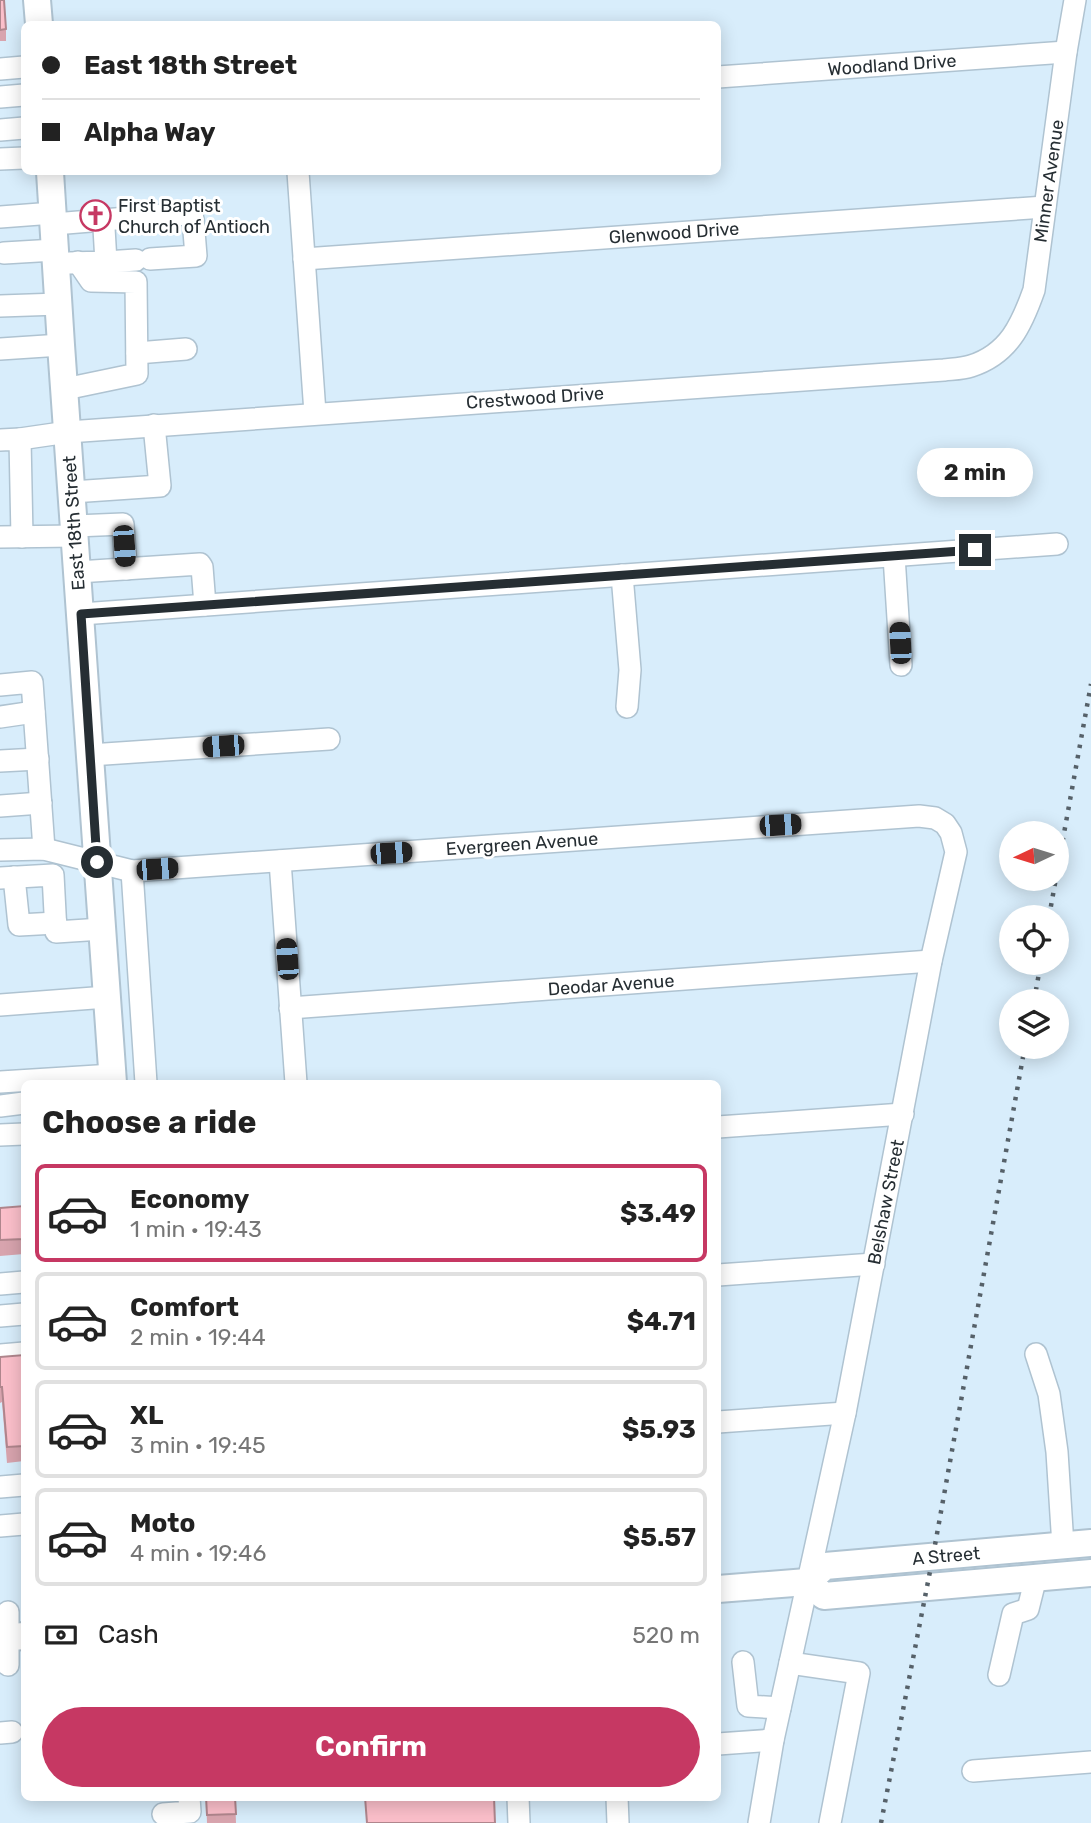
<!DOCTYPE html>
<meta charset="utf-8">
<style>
:root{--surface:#fff;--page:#f2f2f2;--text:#222;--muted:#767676;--line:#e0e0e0;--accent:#c63863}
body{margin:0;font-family:Rubik,sans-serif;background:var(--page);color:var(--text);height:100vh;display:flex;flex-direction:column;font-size:26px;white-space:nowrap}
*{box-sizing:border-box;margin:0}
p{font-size:23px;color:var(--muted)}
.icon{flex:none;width:38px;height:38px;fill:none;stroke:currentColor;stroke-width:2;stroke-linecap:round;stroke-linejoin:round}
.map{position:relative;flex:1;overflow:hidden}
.side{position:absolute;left:21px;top:1080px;width:700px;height:721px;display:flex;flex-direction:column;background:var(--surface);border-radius:10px;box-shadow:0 4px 18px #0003}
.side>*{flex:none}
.top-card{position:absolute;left:21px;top:21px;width:700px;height:154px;border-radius:10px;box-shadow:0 4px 18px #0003;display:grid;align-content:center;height:154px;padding:0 21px;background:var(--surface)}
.needle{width:46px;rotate:266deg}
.tools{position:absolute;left:999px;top:821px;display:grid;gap:14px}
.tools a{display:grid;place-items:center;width:70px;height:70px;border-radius:50%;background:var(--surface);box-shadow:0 4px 18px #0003;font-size:35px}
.end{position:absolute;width:32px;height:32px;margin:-16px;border:9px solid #262e33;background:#fff;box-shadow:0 0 0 4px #fff}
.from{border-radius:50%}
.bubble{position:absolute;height:49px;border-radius:24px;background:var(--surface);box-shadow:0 4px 18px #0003;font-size:23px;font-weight:700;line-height:49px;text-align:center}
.car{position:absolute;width:21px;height:42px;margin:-21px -10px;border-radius:9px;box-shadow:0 0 5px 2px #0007;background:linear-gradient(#222 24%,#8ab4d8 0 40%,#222 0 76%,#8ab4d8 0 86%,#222 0)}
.top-card b{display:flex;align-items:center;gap:24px;height:66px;font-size:26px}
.top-card b+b{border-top:2px solid var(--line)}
.top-card i{width:18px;height:18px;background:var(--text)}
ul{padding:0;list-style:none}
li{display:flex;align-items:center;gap:21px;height:98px;margin:0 14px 10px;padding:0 7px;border:4px solid var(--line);border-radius:10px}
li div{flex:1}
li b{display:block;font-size:26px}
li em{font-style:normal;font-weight:700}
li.on{border-color:var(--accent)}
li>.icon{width:63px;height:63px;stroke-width:1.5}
h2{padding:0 21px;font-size:32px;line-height:84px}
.pay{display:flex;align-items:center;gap:18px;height:77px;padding:0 21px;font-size:26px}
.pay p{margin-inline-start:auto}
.cta{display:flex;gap:14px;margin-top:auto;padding:14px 21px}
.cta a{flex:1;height:80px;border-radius:42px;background:var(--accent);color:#fff;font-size:28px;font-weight:700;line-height:80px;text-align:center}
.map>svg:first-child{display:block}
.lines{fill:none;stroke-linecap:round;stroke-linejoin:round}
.minor-casing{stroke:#afc3d1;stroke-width:24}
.major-casing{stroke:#afc3d1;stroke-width:30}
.minor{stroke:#fff;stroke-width:21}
.major{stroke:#fff;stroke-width:26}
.rail{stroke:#566169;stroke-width:4.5;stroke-dasharray:3.5 7;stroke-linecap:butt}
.wall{fill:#d8a4ae}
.building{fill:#fbbfca;stroke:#b0868d;stroke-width:2}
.route{stroke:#262e33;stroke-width:9}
.labels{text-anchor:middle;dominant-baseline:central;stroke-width:6;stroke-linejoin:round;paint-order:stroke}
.street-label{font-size:18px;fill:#262e33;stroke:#fff}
.poi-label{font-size:18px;fill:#262e33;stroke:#fff;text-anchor:start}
</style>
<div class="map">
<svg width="1091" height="1823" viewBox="0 0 1091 1823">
<rect width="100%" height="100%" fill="#d8edfb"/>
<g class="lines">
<defs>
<g id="minor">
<path d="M0,69l24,-2"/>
<path d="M718,77l348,-25"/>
<path d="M0,97l24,-2"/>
<path d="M0,130l24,-2"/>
<path d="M0,159l24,-1"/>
<path d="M298,172l17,241"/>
<path d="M0,217l53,-4"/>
<path d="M54,224l122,-10 13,1 4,4 3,37 -46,3"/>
<path d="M4,253l51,-3"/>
<path d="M304,259l741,-52"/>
<path d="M106,262l30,-2"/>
<path d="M69,263l37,-1 -2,-34"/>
<path d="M0,306l59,-2"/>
<path d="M0,349l61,-4"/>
<path d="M137,353l49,-4"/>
<path d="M65,389l72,-15 -1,-92 -45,-1 -13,-19"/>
<path d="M20,439l48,-7 876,-62c8,-1 18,-1 27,-4 38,-12 51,-42 63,-76l32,-238 9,-52"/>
<path d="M0,440l20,-1 2,98"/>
<path d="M72,492l88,-6 -6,-61"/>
<path d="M75,526l48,-2 3,45"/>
<path d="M0,537l75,-1"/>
<path d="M894,556l7,109"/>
<path d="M78,572l122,-8 2,3 3,38"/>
<path d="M622,575l8,95 -3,37"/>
<path d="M81,614l976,-70"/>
<path d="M0,685l32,-3 12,167"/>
<path d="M0,717l34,-5"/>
<path d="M90,755l239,-16"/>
<path d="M0,761l38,-2"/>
<path d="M0,806l41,-3"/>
<path d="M0,850l44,-1 88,22 787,-55 16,2 10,6 6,9 5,19 -25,109 -86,452 -72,327 -14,83"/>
<path d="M280,861l16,222"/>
<path d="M132,871l14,212"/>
<path d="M14,877l5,48 37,-2"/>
<path d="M0,878l53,-3 3,57 46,-3"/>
<path d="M0,1005l107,-8"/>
<path d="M290,1008l641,-47"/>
<path d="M0,1082l113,-7"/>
<path d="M0,1106l24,-3"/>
<path d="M718,1127l185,-13"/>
<path d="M0,1135l24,-1"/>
<path d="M718,1275l156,-11"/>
<path d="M0,1284l24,-2"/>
<path d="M0,1316l24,-2"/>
<path d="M1036,1354l13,40 8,58 6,94"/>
<path d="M0,1355l24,-2"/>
<path d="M718,1422l127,-9"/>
<path d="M0,1487l24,-2"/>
<path d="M0,1526l24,-2"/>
<path d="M8,1612v53"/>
<path d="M743,1662l5,44 32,2"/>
<path d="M790,1663l69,10 -29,150"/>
<path d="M999,1675l14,-61 15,-5 8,-32"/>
<path d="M0,1733l12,-1"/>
<path d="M718,1744l55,-4"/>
<path d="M973,1771l118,-9"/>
<path d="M518,1797l1,26"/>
<path d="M617,1797l1,26"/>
<path d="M163,1814l27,-2 -1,-15"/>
</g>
<g id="major">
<path d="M37,0l2,24"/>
<path d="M50,172l11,173 52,738"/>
<path d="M807,1582l17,14 267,-23"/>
<path d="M718,1589l89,-7 18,-16 266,-23"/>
<path d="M0,1638l24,-2"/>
</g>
</defs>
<!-- minor casing -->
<use href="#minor" class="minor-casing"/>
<!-- major casing -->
<use href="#major" class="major-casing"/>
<!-- minor -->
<use href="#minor" class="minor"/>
<!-- major -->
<use href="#major" class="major"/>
<!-- rail -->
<g class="rail">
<path d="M1057,872l34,-188"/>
<path d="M1049,917l7,-39"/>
<path d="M1034,1001l7,-39"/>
<path d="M881,1823l52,-267 92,-510"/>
</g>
</g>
<!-- wall -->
<g class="wall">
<path d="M0,0l6,29v12h-6z"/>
<path d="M24,1206v48l-24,2v-48z"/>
<path d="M24,1355v106l-17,2 -5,-61 -2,1v-46z"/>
<path d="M206,1797h29l1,26h-29z"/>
</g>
<!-- building -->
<g class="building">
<path d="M0,0h4l2,29 -6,1z"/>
<path d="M24,1206v33l-24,1v-32z"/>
<path d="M24,1355v91l-17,1 -5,-60h-2v-30z"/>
<path d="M206,1797h29l1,17 -29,1z"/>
<path d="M365,1797h129l1,26h-128z"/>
</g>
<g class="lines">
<!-- route -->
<path class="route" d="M97,862l-16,-248 894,-64"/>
</g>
<!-- icons -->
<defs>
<symbol id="church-ring" viewBox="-11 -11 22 22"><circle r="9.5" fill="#fff" stroke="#c63863" stroke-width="1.5"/><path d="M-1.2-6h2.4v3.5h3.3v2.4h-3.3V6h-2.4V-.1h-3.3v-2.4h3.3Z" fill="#c63863"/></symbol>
</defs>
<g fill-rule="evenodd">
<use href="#church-ring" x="78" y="198" width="35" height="35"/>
</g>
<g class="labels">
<!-- street labels -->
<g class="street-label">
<text transform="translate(892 65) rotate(-4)">Woodland Drive</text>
<text transform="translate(1049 181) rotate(-82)">Minner Avenue</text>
<text transform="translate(674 233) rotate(-4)">Glenwood Drive</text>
<text transform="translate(535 398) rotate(-4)">Crestwood Drive</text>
<text transform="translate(74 523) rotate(-94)">East 18th Street</text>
<text transform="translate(522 844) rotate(-4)">Evergreen Avenue</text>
<text transform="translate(611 985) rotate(-4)">Deodar Avenue</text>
<text transform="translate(886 1202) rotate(-79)">Belshaw Street</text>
<text transform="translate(946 1556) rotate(-5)">A Street</text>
</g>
<!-- poi labels -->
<g class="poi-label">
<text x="118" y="206">First Baptist<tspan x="118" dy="21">Church of Antioch</tspan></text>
</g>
</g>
</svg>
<div class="tools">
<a><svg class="needle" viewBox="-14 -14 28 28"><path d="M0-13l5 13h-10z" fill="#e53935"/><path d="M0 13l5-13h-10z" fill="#767676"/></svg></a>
<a><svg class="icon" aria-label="locate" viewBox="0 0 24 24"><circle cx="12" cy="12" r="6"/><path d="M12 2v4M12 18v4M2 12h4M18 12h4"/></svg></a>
<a><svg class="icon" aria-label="layers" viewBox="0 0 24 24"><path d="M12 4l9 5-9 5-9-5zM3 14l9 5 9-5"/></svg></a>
</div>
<i class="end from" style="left:97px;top:862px"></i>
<i class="end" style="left:975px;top:550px"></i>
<div class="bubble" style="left:917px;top:448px;width:116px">2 min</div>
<i class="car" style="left:124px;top:546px;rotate:176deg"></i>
<i class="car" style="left:900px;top:643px;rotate:357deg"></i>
<i class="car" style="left:223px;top:746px;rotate:266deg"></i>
<i class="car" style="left:780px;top:825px;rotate:86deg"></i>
<i class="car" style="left:391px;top:853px;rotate:86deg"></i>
<i class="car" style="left:157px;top:869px;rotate:86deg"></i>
<i class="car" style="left:287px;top:959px;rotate:356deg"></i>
<div class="top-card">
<b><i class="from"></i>East 18th Street</b>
<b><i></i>Alpha Way</b>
</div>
<section class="side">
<h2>Choose a ride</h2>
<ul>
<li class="on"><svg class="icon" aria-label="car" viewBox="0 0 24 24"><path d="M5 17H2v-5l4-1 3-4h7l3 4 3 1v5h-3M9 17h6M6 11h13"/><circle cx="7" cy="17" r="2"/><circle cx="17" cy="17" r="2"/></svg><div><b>Economy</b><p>1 min · 19:43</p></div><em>$3.49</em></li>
<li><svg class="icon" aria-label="car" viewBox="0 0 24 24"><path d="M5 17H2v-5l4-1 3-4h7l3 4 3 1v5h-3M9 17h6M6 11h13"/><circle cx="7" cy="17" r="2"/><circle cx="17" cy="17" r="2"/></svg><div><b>Comfort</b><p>2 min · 19:44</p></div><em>$4.71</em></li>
<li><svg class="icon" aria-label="car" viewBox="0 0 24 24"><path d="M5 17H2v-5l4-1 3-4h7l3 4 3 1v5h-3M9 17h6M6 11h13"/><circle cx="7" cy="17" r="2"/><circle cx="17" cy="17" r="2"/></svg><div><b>XL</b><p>3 min · 19:45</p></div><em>$5.93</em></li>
<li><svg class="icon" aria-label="car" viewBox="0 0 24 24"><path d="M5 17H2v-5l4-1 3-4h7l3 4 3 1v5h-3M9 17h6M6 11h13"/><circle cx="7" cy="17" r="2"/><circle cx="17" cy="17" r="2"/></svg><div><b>Moto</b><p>4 min · 19:46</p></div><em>$5.57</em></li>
</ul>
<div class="pay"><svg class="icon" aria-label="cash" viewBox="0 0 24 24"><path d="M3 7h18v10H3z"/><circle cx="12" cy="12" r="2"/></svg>Cash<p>520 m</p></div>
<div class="cta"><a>Confirm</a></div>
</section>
</div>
